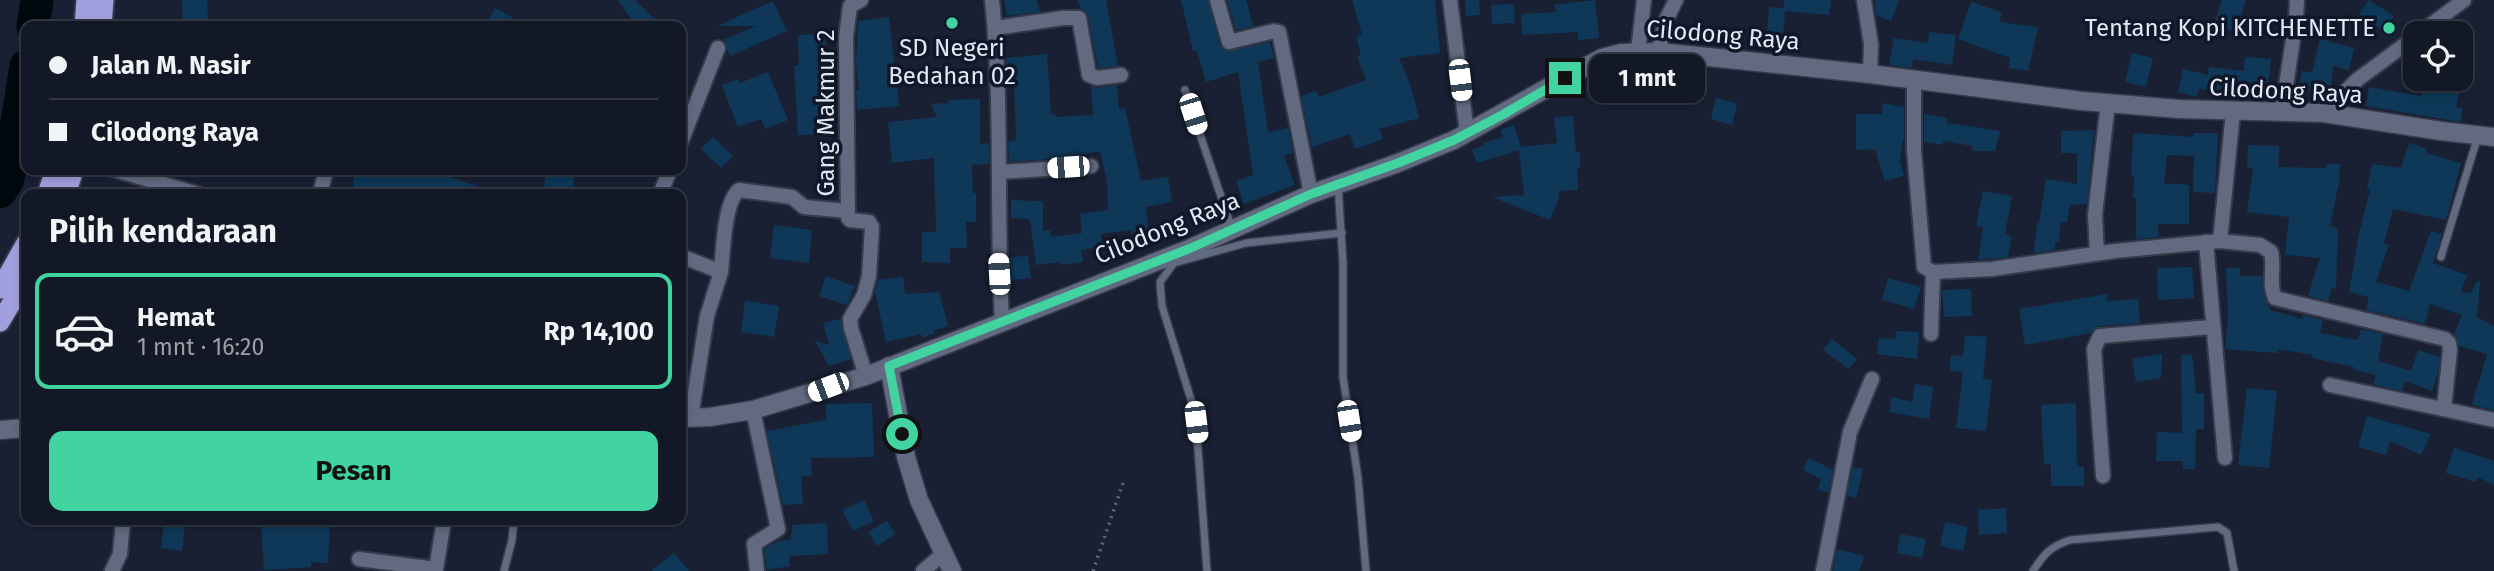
<!DOCTYPE html>
<html lang="id">
<meta charset="utf-8">
<style>
:root{--surface:#131826;--page:#202532;--text:#f1f3f6;--muted:#9da0a7;--line:#323743;--accent:#41d4a1}
body{margin:0;font-family:"Fira Sans",sans-serif;background:var(--page);color:var(--text);height:100vh;display:flex;flex-direction:column;font-size:26px;white-space:nowrap}
*{box-sizing:border-box;margin:0}
p{font-size:23px;color:var(--muted)}
.icon{flex:none;width:38px;height:38px;fill:none;stroke:currentColor;stroke-width:2;stroke-linecap:round;stroke-linejoin:round}
.map{position:relative;flex:1;overflow:hidden}
.details{position:absolute;left:21px;top:189px;width:665px;height:336px;display:flex;flex-direction:column;background:var(--surface);border-radius:14px;box-shadow:0 4px 10px #0003,0 0 0 2px var(--line)}
.details>*{flex:none}
.banner{position:absolute;left:21px;top:21px;width:665px;height:154px;border-radius:14px;box-shadow:0 4px 10px #0003,0 0 0 2px var(--line);display:grid;align-content:center;height:154px;padding:0 28px;background:var(--surface)}
.fabs{position:absolute;left:2403px;top:21px;display:grid;gap:14px}
.fabs a{display:grid;place-items:center;width:70px;height:70px;border-radius:14px;background:var(--surface);box-shadow:0 4px 10px #0003,0 0 0 2px var(--line);font-size:35px}
.end{position:absolute;width:32px;height:32px;margin:-16px;border:9px solid #41d4a1;background:#111;box-shadow:0 0 0 4px #111}
.from{border-radius:50%}
.bubble{position:absolute;height:49px;border-radius:14px;background:var(--surface);box-shadow:0 4px 10px #0003,0 0 0 2px var(--line);font-size:23px;font-weight:700;line-height:49px;text-align:center}
.car{position:absolute;width:21px;height:42px;margin:-21px -10px;border-radius:9px;box-shadow:0 0 5px 2px #0007;background:linear-gradient(#fff 24%,#345 0 40%,#fff 0 76%,#345 0 86%,#fff 0)}
.banner b{display:flex;align-items:center;gap:24px;height:66px;font-size:26px}
.banner b+b{border-top:2px solid var(--line)}
.banner i{width:18px;height:18px;background:var(--text)}
ul{padding:0;list-style:none}
li{display:flex;align-items:center;gap:21px;height:116px;margin:0 14px 10px;padding:0 14px;border:4px solid transparent;border-radius:14px}
li div{flex:1}
li b{display:block;font-size:26px}
li em{font-style:normal;font-weight:700}
li.current{border-color:var(--accent)}
li>.icon{width:63px;height:63px;stroke-width:1.5}
h2{padding:0 28px;font-size:32px;line-height:84px}
.cta{display:flex;gap:14px;margin-top:auto;padding:14px 28px}
.cta a{flex:1;height:80px;border-radius:14px;background:var(--accent);color:#111;font-size:28px;font-weight:700;line-height:80px;text-align:center}
.map>svg:first-child{display:block}
.lines{fill:none;stroke-linecap:round;stroke-linejoin:round}
.river{stroke:#00080e;stroke-width:33}
.building{fill:#0f3858}
.service-casing{stroke:#363a4a;stroke-width:10}
.minor-casing{stroke:#363a4a;stroke-width:18}
.tertiary-casing{stroke:#363a4a;stroke-width:21}
.trunk-casing{stroke:#363a4a;stroke-width:23}
.path{stroke:#616778;stroke-width:3.5;stroke-dasharray:2 5;stroke-linecap:butt}
.service{stroke:#616a81;stroke-width:7}
.minor{stroke:#616a81;stroke-width:14}
.tertiary{stroke:#616a81;stroke-width:18}
.trunk{stroke:#a29fde;stroke-width:19}
.route{stroke:#41d4a1;stroke-width:9}
.poi-dot{fill:#41d4a1;stroke:#101729;stroke-width:2.5}
.labels{text-anchor:middle;dominant-baseline:central;stroke-width:7;stroke-linejoin:round;paint-order:stroke}
.poi-label{font-size:24px;fill:#e3e8f5;stroke:#101729;text-anchor:end}
.street-label{font-size:24px;fill:#e3e8f5;stroke:#101729}
</style>
<div class="map">
<svg width="2494" height="571" viewBox="0 0 2494 571">
<rect width="100%" height="100%" fill="#192033"/>
<g class="lines">
<!-- river -->
<g class="river">
<path d="M33,26l4,-26"/>
<path d="M0,192l8,-13 18,-113"/>
</g>
</g>
<!-- building -->
<g class="building">
<path d="M182,0h25l1,23 -25,1z"/>
<path d="M618,0h17l27,26h-26z"/>
<path d="M1004,0h33l3,12 -33,4z"/>
<path d="M1077,0h29l12,66 -20,2 -10,-52 -7,-7z"/>
<path d="M1181,0h27l12,45 6,6 44,-9 4,16 -16,4 10,70 20,-4 5,25 -9,3 11,29 -51,19 -8,-23 17,-6 -15,-103 -32,10 -9,-31h-4z"/>
<path d="M1227,0h19l7,26 -17,4z"/>
<path d="M1352,0h83l5,53 -41,5 12,29 8,31 -40,11 4,10 -28,10 -5,-15 -38,13 -11,-51 15,-5 3,6 47,-17 -9,-23 4,-1 -5,-20 6,-2z"/>
<path d="M1465,0h14l1,15 -14,1z"/>
<path d="M1595,0l4,38 -21,2v-8l-56,3 -1,-21 35,-2 -2,-7z"/>
<path d="M1784,0h47l-2,15 -44,-4 -2,29 -16,-2 2,-31 15,1z"/>
<path d="M1875,0h24l-8,21 -15,-6z"/>
<path d="M2222,0h24l-11,32 -21,-8z"/>
<path d="M2369,0l25,16 -11,14 -24,-16z"/>
<path d="M773,1l14,30 -57,25 -7,-16 33,-14h-39z"/>
<path d="M1971,2l31,10 -3,10 39,5 -10,44 -19,-3 1,-10 -52,-19z"/>
<path d="M1514,4l1,19 -23,1 -1,-19z"/>
<path d="M495,8l32,18h-42z"/>
<path d="M889,17l10,89 -42,4 -1,-20 3,-1 -3,-25 2,-43z"/>
<path d="M1929,32l27,3 -4,30 -39,-6 -1,9 -23,-3 5,-27 34,5z"/>
<path d="M825,34l4,100 -31,1 -4,-69 5,-1 -1,-30z"/>
<path d="M2320,39l34,9 -5,22 -16,-4 -2,27 -31,-2 1,-20 11,1z"/>
<path d="M2132,53l21,5 -7,29 -21,-5z"/>
<path d="M1047,54l4,60h4l1,3 37,-2 -2,-29 7,2 19,-3 2,24 6,-1 16,73 27,-4 4,25 -26,5 3,27 -17,4 -1,-8 -30,4 2,13 -22,3 2,12 -22,3 -1,-3 -24,3 -6,-46 -19,-1v-18l32,1v30l7,-1 1,7 31,-4 -2,-19 28,-4 -1,-28 -7,-31 -36,7 -55,4 -1,-20 8,-2 -2,-63 -6,1 -2,-20z"/>
<path d="M2245,57l26,2 -4,35 -68,-5 -2,8 -19,-5 5,-23 25,6 1,-8 35,4z"/>
<path d="M768,72l20,48 -23,9 -4,-10 -23,8 -16,-42 16,-6 2,4z"/>
<path d="M2424,79h12l25,6 -5,22 7,1 -3,14 -94,-16 3,-19 52,9z"/>
<path d="M1716,98l21,6 -5,21 -21,-6z"/>
<path d="M980,99v45l9,-1v21l-17,1 1,28h3v29h-10l1,26h-17v15l-28,-1v-30h14l-2,-74 -42,5 -4,-41 49,-5 -6,-13 17,-1v-3z"/>
<path d="M1883,103l21,4v32h-1l-3,22 4,15 -19,5 -10,-32 -19,1v-36h26z"/>
<path d="M1924,114l23,4v5l53,8 -5,20h-23l1,-5 -30,-5v4l-19,-3z"/>
<path d="M1573,116l3,36h4v16h-3l1,22 -19,1v7l-9,22 -58,-23 32,-2 -5,-45 -42,13 -5,-13 12,-5 -1,-2 20,-6 -3,-7 14,-5 7,22 36,-4 -3,-26z"/>
<path d="M2094,130l-7,74 -17,1 -3,17 -6,-1 -2,21 -3,-1 -2,9 -20,3 3,-30h2l7,-44 31,5v-31h-16v-22z"/>
<path d="M2133,133l61,4v-4h24l-3,60 -22,-1 1,-36 -27,-1 -3,28 25,2v39h-31l1,13 -23,2v-41h-3l1,-22h-3z"/>
<path d="M713,137l20,19 -12,12 -20,-19z"/>
<path d="M2409,143l18,6 -1,4 35,10 -15,57 -53,-11 -9,34 5,2 -13,37 33,9 22,-60 11,3 -9,29 34,12 -6,17 10,1 6,-12 3,1 -3,35 17,9v84l-22,-5 15,-51 -28,-8 -5,-11 8,-20 -32,-11 -5,20 -59,-14 3,-13 -20,-5 10,-58 11,-44 -3,-1 5,-25 29,4z"/>
<path d="M2248,145l31,1 -1,21 48,1v-4h14l-1,22h-1l-8,40 8,2 -2,60 -4,-1 -4,14 -20,-5 12,-38 -35,-3 4,-38 -42,-5 6,-44h-6z"/>
<path d="M354,170h92l-1,6 48,15 -1,3h-139z"/>
<path d="M546,170h29l-3,24h-28z"/>
<path d="M1983,191l29,5 -7,38 7,2 -4,21 -30,3 5,-33 -7,-1z"/>
<path d="M774,225l38,5 -3,33 -39,-5z"/>
<path d="M1028,255l3,23 -21,2 -1,-22z"/>
<path d="M2192,267l2,31 -36,2 -1,-32z"/>
<path d="M2226,268h14v8h22l2,18 6,16 32,9 1,-4 20,5 -3,13 38,7 3,-11 22,5 -5,27 33,10 7,-21 22,7 -2,15 -6,19 -27,-10 -3,10 -29,-7 3,-9 -22,-5v-3l-42,-9 1,-3 -36,-6v4l-52,-4 3,-33z"/>
<path d="M826,276l29,10 -8,19 -28,-9z"/>
<path d="M903,277l2,17 34,-2 9,34 -14,4 1,3 -13,5 -1,-4 -35,8 -11,-50 3,-12z"/>
<path d="M1888,278l33,9 -7,22 -32,-9z"/>
<path d="M1971,289l1,27 -28,1 -2,-27z"/>
<path d="M2107,294v7l31,-2 2,24 -41,3 -8,7 -66,12 -6,-36z"/>
<path d="M745,301l34,5 -5,31 -33,-5z"/>
<path d="M841,319l10,40 -22,7 -14,-25 14,4 -6,-22z"/>
<path d="M1896,331l23,1 -2,27 -40,-5 2,-16 16,1z"/>
<path d="M1965,335l22,2 -4,42 9,1 -6,51 -30,-3 7,-56 -14,-1 2,-16 12,1z"/>
<path d="M1832,339l25,20 -8,10 -26,-19z"/>
<path d="M2162,354l-1,24 -25,4 -4,-23z"/>
<path d="M2192,354l4,39h8v36h-8l-1,40h-12v-8h-27l1,-29 25,1 -1,-78z"/>
<path d="M1915,384l18,3 -4,32 -40,-7 3,-15 20,5z"/>
<path d="M2247,388l30,3 -8,77 -31,-3z"/>
<path d="M872,403l2,54 -63,1 1,17 -11,1 2,28 -20,1 -16,-74 59,-11v-16z"/>
<path d="M2076,403l1,64h7v19h-33v-22l-7,1 -3,-60z"/>
<path d="M2367,416l64,18 -10,21 -31,-14 -4,14 -28,-8z"/>
<path d="M2454,448l40,13v24l-16,-8 -2,5 -30,-9z"/>
<path d="M1809,458l24,12 -4,22 -11,-2 3,-11 -18,-9z"/>
<path d="M1853,467l10,2 -7,29 -9,-2z"/>
<path d="M864,500l10,21 -21,10 -11,-21z"/>
<path d="M2006,508l1,25 -28,2 -1,-25z"/>
<path d="M330,520l-2,43 -17,-1v5l-47,3 -3,-48z"/>
<path d="M887,521l8,13 -18,12 -9,-14z"/>
<path d="M164,522l21,2 -3,27 -21,-3z"/>
<path d="M1945,522l23,5 -5,24 -23,-5z"/>
<path d="M827,523l1,31 -39,2 1,10 -23,4 -3,-21 12,-7 15,-3 1,-14z"/>
<path d="M1900,534l26,5 -4,19 -25,-5z"/>
<path d="M1837,549l27,7 -5,15h-26z"/>
<path d="M674,553l15,18h-38z"/>
</g>
<g class="lines">
<defs>
<g id="service">
<path d="M1185,90l47,139"/>
<path d="M1338,185l5,78v114l15,101 8,93"/>
<path d="M2441,257l37,-121"/>
<path d="M504,571l8,-31 2,-20"/>
<path d="M1207,571l-11,-149 -4,-19 -30,-97 -2,-24 14,-19 72,-20 96,-10"/>
<path d="M2033,571c11,-17 18,-25 37,-31l148,-13 9,6 7,38"/>
</g>
<g id="minor">
<path d="M861,0l-11,6 -4,31 2,181 2,2 19,2 3,5 -3,49 -5,19 -14,24 1,9 15,48"/>
<path d="M992,0c11,107 4,214 10,321"/>
<path d="M1217,0l12,42 45,-11 5,1 32,162"/>
<path d="M1450,0l17,133"/>
<path d="M1864,0l7,44 -1,30"/>
<path d="M995,28l68,-10h16l10,57 8,3 24,-3"/>
<path d="M2420,33l44,-33"/>
<path d="M1638,51l6,-51"/>
<path d="M1658,52l8,-32 10,-20"/>
<path d="M1914,80v70l10,117 9,5 59,-3 123,-18 105,-10 40,4 11,7c4,15 -3,32 4,46l170,41 4,4 1,7 -6,58"/>
<path d="M2282,113l14,-94 1,-19"/>
<path d="M2324,113l33,-33 58,-43"/>
<path d="M681,142l37,-94"/>
<path d="M115,170l83,24"/>
<path d="M1000,172l91,-6"/>
<path d="M320,194l6,-24"/>
<path d="M660,194l10,-24"/>
<path d="M2220,241l13,-129"/>
<path d="M2206,242l19,216"/>
<path d="M2097,253l-2,-38 13,-112"/>
<path d="M681,256l40,16 -14,44 -16,101"/>
<path d="M721,272c2,-20 3,-70 18,-82l53,7 12,10 44,4"/>
<path d="M1931,334l2,-62"/>
<path d="M2330,385l164,35"/>
<path d="M753,410l25,119 -24,15 3,27"/>
<path d="M2103,476l-9,-127 6,-13 112,-9"/>
<path d="M359,559l77,10 8,-49"/>
<path d="M112,571l8,-17 3,-34"/>
<path d="M923,571l20,-17"/>
<path d="M1823,571l27,-139 22,-53"/>
</g>
<g id="tertiary">
<path d="M889,366l17,91 13,43 33,71"/>
<path d="M681,418l29,-1 43,-7 113,-34 325,-128 120,-54 87,-31 56,-23 111,-62 37,-20 19,-5 37,-1 70,7 142,15 212,27 97,8 145,4 117,18 53,6"/>
<path d="M0,430l26,-2"/>
</g>
<g id="trunk">
<path d="M84,26l2,-26"/>
<path d="M102,26l2,-26"/>
<path d="M47,194l8,-24"/>
<path d="M66,194l8,-24"/>
<path d="M0,289l26,-46"/>
<path d="M0,322l26,-43"/>
</g>
</defs>
<!-- service casing -->
<use href="#service" class="service-casing"/>
<!-- minor casing -->
<use href="#minor" class="minor-casing"/>
<!-- tertiary casing -->
<use href="#tertiary" class="tertiary-casing"/>
<!-- trunk casing -->
<use href="#trunk" class="trunk-casing"/>
<!-- path -->
<path class="path" d="M1093,571l31,-91"/>
<!-- service -->
<use href="#service" class="service"/>
<!-- minor -->
<use href="#minor" class="minor"/>
<!-- tertiary -->
<use href="#tertiary" class="tertiary"/>
<!-- trunk -->
<use href="#trunk" class="trunk"/>
</g>
<g class="lines">
<!-- route -->
<path class="route" d="M902,434l-13,-68 302,-118 120,-54 87,-31 56,-23 50,-26 61,-36"/>
</g>
<!-- markers -->
<g class="poi-dot">
<circle cx="952" cy="23" r="7"/>
<circle cx="2389" cy="28" r="7"/>
</g>
<g class="labels">
<!-- poi labels -->
<g class="poi-label">
<text x="2375" y="28">Tentang Kopi KITCHENETTE</text>
<text x="952" y="48" text-anchor="middle">SD Negeri<tspan x="952" dy="28">Bedahan 02</tspan></text>
</g>
<!-- street labels -->
<g class="street-label">
<text transform="translate(1723 35) rotate(5)">Cilodong Raya</text>
<text transform="translate(2286 91) rotate(3)">Cilodong Raya</text>
<text transform="translate(826 113) rotate(-90)">Gang Makmur 2</text>
<text transform="translate(1167 228) rotate(-22)">Cilodong Raya</text>
</g>
</g>
</svg>
<div class="fabs">
<a><svg class="icon" aria-label="locate" viewBox="0 0 24 24"><circle cx="12" cy="12" r="6"/><path d="M12 2v4M12 18v4M2 12h4M18 12h4"/></svg></a>
</div>
<i class="end from" style="left:902px;top:434px"></i>
<i class="end" style="left:1565px;top:78px"></i>
<div class="bubble" style="left:1589px;top:54px;width:116px">1 mnt</div>
<i class="car" style="left:1460px;top:80px;rotate:173deg"></i>
<i class="car" style="left:1193px;top:114px;rotate:162deg"></i>
<i class="car" style="left:1068px;top:167px;rotate:266deg"></i>
<i class="car" style="left:999px;top:274px;rotate:357deg"></i>
<i class="car" style="left:828px;top:387px;rotate:249deg"></i>
<i class="car" style="left:1349px;top:421px;rotate:171deg"></i>
<i class="car" style="left:1196px;top:422px;rotate:173deg"></i>
<div class="banner">
<b><i class="from"></i>Jalan M. Nasir</b>
<b><i></i>Cilodong Raya</b>
</div>
<section class="details">
<h2>Pilih kendaraan</h2>
<ul>
<li class="current"><svg class="icon" aria-label="car" viewBox="0 0 24 24"><path d="M5 17H2v-5l4-1 3-4h7l3 4 3 1v5h-3M9 17h6M6 11h13"/><circle cx="7" cy="17" r="2"/><circle cx="17" cy="17" r="2"/></svg><div><b>Hemat</b><p>1 mnt · 16:20</p></div><em>Rp 14,100</em></li>
</ul>
<div class="cta"><a>Pesan</a></div>
</section>
</div>
